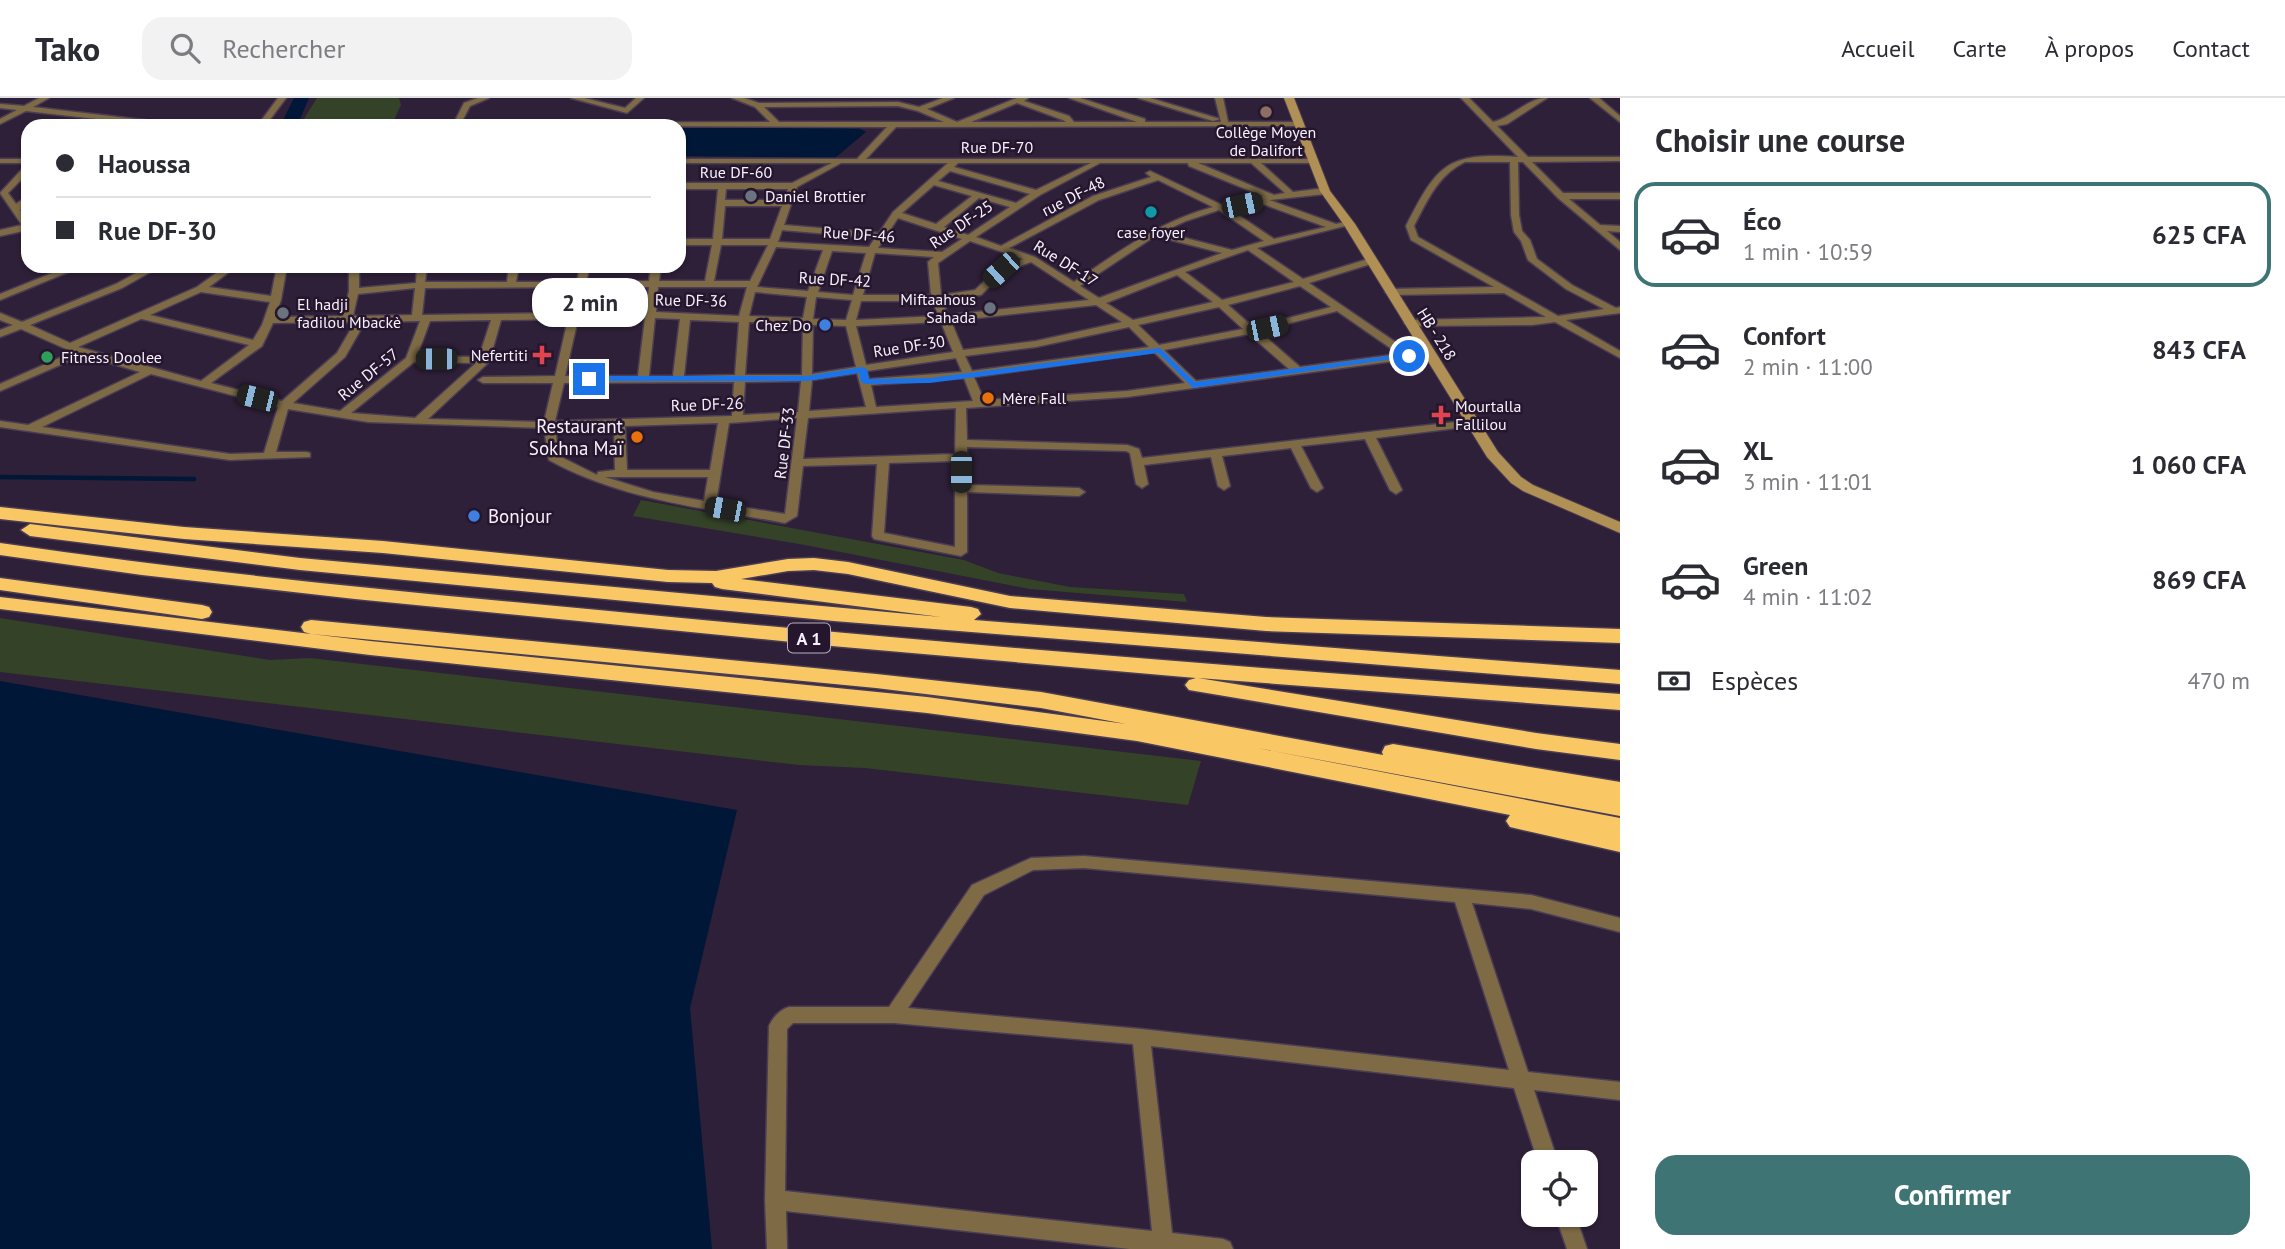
<!DOCTYPE html>
<html lang="fr">
<meta charset="utf-8">
<style>
:root{--surface:#fff;--page:#f2f2f3;--text:#2b2b33;--muted:#7c7c81;--line:#e1e1e2;--accent:#3e7474}
body{margin:0;font-family:"PT Sans",sans-serif;background:var(--page);color:var(--text);height:100vh;display:flex;flex-direction:column;font-size:26px;white-space:nowrap}
*{box-sizing:border-box;margin:0}
p{font-size:23px;color:var(--muted)}
.icon{flex:none;width:38px;height:38px;fill:none;stroke:currentColor;stroke-width:2;stroke-linecap:round;stroke-linejoin:round}
.map{position:relative;flex:1;overflow:hidden}
.side{display:flex;flex-direction:column;background:var(--surface);width:665px}
.side>*{flex:none}
.hud{position:absolute;left:21px;top:21px;width:665px;height:154px;border-radius:21px;box-shadow:0 2px 5px #0004;display:grid;align-content:center;height:154px;padding:0 35px;background:var(--surface)}
.buttons{position:absolute;left:1521px;top:1052px;display:grid;gap:14px}
.buttons a{display:grid;place-items:center;width:77px;height:77px;border-radius:14px;background:var(--surface);box-shadow:0 2px 5px #0004;font-size:35px}
.end{position:absolute;width:32px;height:32px;margin:-16px;border:9px solid #1a73e8;background:#fff;box-shadow:0 0 0 4px #fff}
.from{border-radius:50%}
.bubble{position:absolute;height:49px;border-radius:21px;background:var(--surface);box-shadow:0 2px 5px #0004;font-size:23px;font-weight:800;line-height:49px;text-align:center}
.car{position:absolute;width:21px;height:42px;margin:-21px -10px;border-radius:9px;box-shadow:0 0 5px 2px #0007;background:linear-gradient(#222 24%,#8ab4d8 0 40%,#222 0 76%,#8ab4d8 0 86%,#222 0)}
.hud b{display:flex;align-items:center;gap:24px;height:66px;font-size:26px}
.hud b+b{border-top:2px solid var(--line)}
.hud i{width:18px;height:18px;background:var(--text)}
ul{padding:0;list-style:none}
li{display:flex;align-items:center;gap:21px;height:105px;margin:0 14px 10px;padding:0 21px;border:4px solid transparent;border-radius:21px}
li div{flex:1}
li b{display:block;font-size:26px}
li em{font-style:normal;font-weight:800}
li.on{border-color:var(--accent)}
li>.icon{width:63px;height:63px;stroke-width:1.5}
h2{padding:0 35px;font-size:32px;line-height:84px}
.pay{display:flex;align-items:center;gap:18px;height:77px;padding:0 35px;font-size:26px}
.pay p{margin-inline-start:auto}
.primary-button{display:flex;gap:14px;margin-top:auto;padding:14px 35px}
.primary-button a{flex:1;height:80px;border-radius:21px;background:var(--accent);color:#fff;font-size:28px;font-weight:800;line-height:80px;text-align:center}
header{display:flex;align-items:center;gap:42px;box-sizing:border-box;height:98px;padding:0 35px;background:var(--surface);border-bottom:2px solid var(--line)}
header strong{font-size:33px}
nav{display:flex;gap:38px;margin-inline-start:auto;font-size:24px}
.search{width:490px;height:63px;background:var(--page);display:flex;align-items:center;gap:18px;box-sizing:border-box;padding:0 24px;border-radius:21px;color:var(--muted);font-size:26px}
main{display:flex;flex:1;min-height:0}
.map>svg:first-child{display:block}
.green{fill:#344328}
.water{fill:#001737}
.lines{fill:none;stroke-linecap:round;stroke-linejoin:round}
.stream{stroke:#001737;stroke-width:4.5}
.street-casing{stroke:#4a3d54;stroke-width:3}
.secondary-casing{stroke:#4a3d54;stroke-width:2}
.highway-casing{stroke:#4a3d54;stroke-width:3}
.street{fill:#7e6b46;fill-rule:evenodd}
.secondary{fill:#b09054;fill-rule:evenodd}
.highway{fill:#f9c865;fill-rule:evenodd}
.route{fill:#1a73e8}
.education-dot{fill:#8d6e63;stroke:#25162e;stroke-width:2.5}
.worship-dot{fill:#6b7280;stroke:#25162e;stroke-width:2.5}
.culture-dot{fill:#0f9aa8;stroke:#25162e;stroke-width:2.5}
.shop-dot{fill:#3f7fe0;stroke:#25162e;stroke-width:2.5}
.health-dot{fill:#e0444e;stroke:#25162e;stroke-width:2.5}
.leisure-dot{fill:#2e9e5b;stroke:#25162e;stroke-width:2.5}
.food-dot{fill:#e8710a;stroke:#25162e;stroke-width:2.5}
.labels{text-anchor:middle;dominant-baseline:central;stroke-width:5;stroke-linejoin:round;paint-order:stroke}
.far-poi-label{font-size:16px;fill:#f7f0fd;stroke:#25162e;text-anchor:start}
.far-street-label{font-size:16px;fill:#f7f0fd;stroke:#25162e}
.shield{fill:#25162e;stroke:#b8afbf;stroke-width:2}
.shield-label{font-size:18px;font-weight:bold;fill:#f7f0fd}
.poi-label{font-size:19px;fill:#f7f0fd;stroke:#25162e;text-anchor:end}
</style>
<header>
<strong>Tako</strong>
<div class="search"><svg class="icon" aria-label="search" viewBox="0 0 24 24"><circle cx="10" cy="10" r="6"/><path d="M15 15l6 6"/></svg>Rechercher</div>
<nav><a>Accueil</a><a>Carte</a><a>À propos</a><a>Contact</a></nav>
</header>
<main>
<div class="map">
<svg width="1620" height="1151" viewBox="0 0 1620 1151">
<rect width="100%" height="100%" fill="#2e2038"/>
<!-- green -->
<g class="green">
<path d="M317,0h82l2,7 -8,17h-91z"/>
<path d="M641,402l323,60 34,13 72,14 114,7 3,8 -157,-13 -225,-44 -172,-29z"/>
<path d="M0,520l270,42 40,-2 891,103 -13,44 -323,-37 -66,-3 -799,-93z"/>
</g>
<!-- water -->
<g class="water">
<path d="M294,0h15l-12,28h-17z"/>
<path d="M857,29l9,5 -31,26 -156,-2v-28z"/>
<path d="M0,583l737,129 -47,198 22,241h-712z"/>
</g>
<g class="lines">
<!-- stream -->
<path class="stream" d="M0,379l194,2"/>
<defs>
<g id="street">
<path d="M39,0h10l-16,9 128,15 100,-1 17,-23h8l-21,28h-107l-132,-15 -26,13v-5l17,-9 -17,-2v-4l24,2z"/>
<path d="M478,0h11l-19,8 -9,17 309,-1 -15,-15 -23,-9h12l15,5 139,-1 21,5 24,-9h11l-27,11 30,13 60,-24h11l-4,3 45,15 5,6h63l-68,-24h11l65,21v3h76l-6,-24h8l5,24h74l1,2 -4,2 -403,1 -30,32h451l1,2 -4,2h-53l32,29 32,-4 4,3 -4,3 -56,6 67,24 13,-3 4,3 -96,24 46,31 65,-20h6v4l-65,20 101,69 18,-2 5,3 -1,2 -23,4 -282,38 -161,11 1,32 160,5 12,4 3,9 331,-38 6,3 -6,3 -97,12 26,52 -6,4 -6,-4 -25,-51 -64,7 22,42 -6,4 -6,-4 -20,-40 -69,8 8,30 -6,4 -6,-4 -7,-29 -67,8 4,19 -6,4 -6,-4 -6,-31 -4,-2 -159,-4v38l112,3 6,4 -6,4 -112,-4v60l-6,4 -87,-17 -2,-3 5,-72 -74,2 -6,50 -12,7c-80,-15 -164,-23 -236,-63l-5,-32 -176,-6 -80,-13 -12,43h30l4,1v4l-80,3 -230,-33v-6l28,4 112,-53 -57,-17 -83,36v-7l73,-32 -52,-23 -21,8v-7l13,-5 -13,-5v-7l22,9 94,-38 33,-18h12l-39,22 -92,37 40,18 127,-56 29,-21h11l-28,21 62,9 6,-30h10l-6,34 -6,17 68,-1 6,-25v-25h10v22l57,-5 1,-17h10l-2,16h82l2,-16h10l-3,16h61l3,-16h10l-4,16 63,-1 2,-15h10l-2,15h46l7,-36h-33v-6h34l5,-50h-39v-6h113l40,-20h-153v-4h178l30,-32 -589,-2 4,-2h152l10,-20zM1017,5l46,17 3,2h-95zM898,8l20,5 26,11h-165l-15,-15zM841,65h107l-55,49 -14,21 -95,-8 13,-38zM958,65h133l-55,27 -82,-23zM1100,65h88l1,3 74,30 -41,9 -72,-34 -4,2 5,4 -58,19 -92,50 -25,-9 64,-42zM1198,65h53l34,30 -11,2zM950,73l80,23 -14,9 -78,-22zM1158,82l55,27c-55,15 -93,44 -139,75l-39,-25 -26,-9 90,-48zM934,87l38,11 -36,28 -34,-11zM726,91h62l-4,11h-59zM979,100l31,9 -42,28 -24,-8zM1259,104l1,1 66,24 -52,12 -46,-31zM725,108h57l-12,33h-48zM1219,112l45,31 -32,9 -70,-18 24,-11zM898,120l64,21 -20,13 -64,-4zM782,132l93,8 -6,9 -91,-5zM1155,138l67,17 -123,45 -19,-12zM970,143l53,18 -25,9 -23,22 -34,5 -3,-32zM721,147h47l-18,36h-36zM776,149l47,3 -15,41 -51,-4zM1248,152l46,32 -72,18 -37,-28zM832,153l34,2 -13,42 -35,-3zM875,155l59,4 -6,5 3,33h-68zM1031,164l58,38 -141,15 -6,-15 39,-5 23,-23zM1177,177l36,27 -80,18 -27,-17zM1300,188l31,21 -78,20 -25,-22zM575,189l-6,26 -147,2 3,-27zM585,189h64l-3,25 -67,1zM658,189h89l-8,29 -83,-4zM415,190l-3,27 -59,1 5,-22zM201,194l69,10 -8,23 -9,15 -103,-25zM755,194l52,5 -4,21 -54,-2zM816,199l36,3 -6,20 -33,-1zM861,203h71l7,15 -83,4zM1096,207l26,17 -86,19 -73,9 -12,-29zM1219,209l24,22 -84,16 -21,-20zM1337,213l62,43 -99,13 -41,-36zM645,220l-7,58h-73l13,-57zM655,220l25,1 -7,57h-24zM141,221h1l107,26 -48,36 -123,-34zM568,221l-13,57 -72,1 -5,3 5,3h70l-9,39 -116,-3 61,-57 12,-42zM491,222l-12,37 -62,-1 13,-35zM690,222l49,2 -4,53 -51,1zM420,223l-14,37 -66,53 -47,-8 52,-46 20,-35zM355,224l-18,31 -55,48 -71,-18 51,-37 11,-23zM749,224l54,2 -1,51h-57zM941,224l12,30 -87,13 -10,-39zM813,227l33,1 10,41 -44,7zM1129,229l20,20 -177,24 -7,-15 71,-9zM1249,236l40,35 -93,12 -32,-31zM1154,254l31,31 -58,8 -143,9 -10,-23zM956,260l6,14 -93,7 -2,-8zM414,264l62,1 -61,55 -64,-5zM857,275l9,34 -57,4 3,-31zM151,276l127,33 -14,46 -34,1 -188,-27zM964,280l9,23 -97,6 -5,-22zM801,283l-3,31 -55,3 2,-33zM734,284l-2,34 -177,5 9,-38zM956,310l-1,46 -152,5 5,-41zM797,320l-12,96 -69,-11 13,-80zM718,325l-8,47h-83l-2,-44zM614,328l1,44 -17,2 -1,3 -38,-19 -4,-28zM955,363v86l-71,-14 5,-70zM605,379h103l-4,24 -51,-9z"/>
<path d="M571,0h13l41,10 11,-10h8l-17,15z"/>
<path d="M1138,0h12l70,21 -7,2z"/>
<path d="M1461,0h8l24,24c19,-4 34,-24 54,-24l-40,26 -10,2 31,31h92v4l-88,1 31,31h57v6h-51l31,26 20,1v6l-13,-1 13,11v8l-62,-52 -35,-36h-5l1,53 3,16 8,9 7,19 35,26 44,23 4,-1v6l-54,7 54,31v7l-65,-36 -23,3 -123,1 -5,-3 5,-3 137,-3 -42,-24 -114,2 -5,-3 5,-3 104,-2 -83,-47 -5,-14c31,-61 41,-74 112,-69zM1465,64h45l1,53 3,17 7,9 7,19 38,29 38,20 -46,7 -140,-79 -4,-11c13,-25 24,-51 51,-64z"/>
<path d="M1590,0h9l21,18v6z"/>
<rect x="0" y="61" width="28" height="4"/>
<path d="M25,68h3v7l-20,20 8,11 12,-8v7l-8,7 8,11v9l-28,6v-6l22,-5 -22,-32z"/>
<path d="M70,168h13l-83,34v-6z"/>
<path d="M1084,758l447,39 89,23v14l-89,-23 -59,-6 56,169 92,10v18l-86,-10 24,72h-20l-24,-74 -363,-42 21,187 51,6 7,3 3,7h-103l-344,-38 1,38h-20l-2,-49 4,-174c4,-9 11,-16 20,-19h100l83,-122 59,-27zM1084,770l371,34 54,168 -368,-41 -233,-21 76,-113 49,-25zM793,925h101l239,21 19,187 -367,-40 2,-162z"/>
<path d="M1555,1116h20l12,35h-20z"/>
</g>
<path id="secondary" d="M1284,0h10l36,93 25,33 143,228 23,25 12,8 87,37v11l-97,-42 -12,-8 -24,-26 -143,-232 -24,-34z"/>
<g id="highway">
<path d="M0,409l184,20 199,14 285,29 48,1 72,-12 26,-1 34,4 162,34 256,21 354,12v14l-354,-12 -256,-23 -162,-34 -34,-4 -26,1 -47,8 230,28 7,2 3,5 -7,6 646,50v14l-786,-63 -534,-51 -270,-34 -9,-6 9,-6 270,34 641,59 -219,-28 -7,-2 -3,-4 -44,-1 -285,-29 -199,-14 -184,-20z"/>
<path d="M0,445c202,30 406,49 609,68 337,33 674,60 1011,83v16l-422,-32 338,55 84,11v16l-84,-11 -347,-59 -4,-5 4,-5 7,-2 -364,-32 -477,-47 -213,-24 -142,-20z"/>
<path d="M0,480l202,27 7,2 3,5 -3,5 -7,2 -202,-29z"/>
<path d="M0,499l370,44 557,56 199,27 -85,-16 -165,-20 -565,-54 -7,-2 -3,-5 3,-5 7,-2 565,54 165,18 342,63 -1,-3 3,-6 8,-2 227,38v34l-363,-68 363,70v34l-110,-25 -4,-6 4,-6 -373,-74 -210,-28 -557,-58 -370,-46z"/>
</g>
</defs>
<!-- street casing -->
<use href="#street" class="street-casing"/>
<!-- secondary casing -->
<use href="#secondary" class="secondary-casing"/>
<!-- highway casing -->
<use href="#highway" class="highway-casing"/>
<!-- street -->
<use href="#street" class="street"/>
<!-- secondary -->
<use href="#secondary" class="secondary"/>
<!-- highway -->
<use href="#highway" class="highway"/>
</g>
<!-- route -->
<path class="route" d="M1160,250l35,34 214,-29 4,3 -220,32 -35,-35 -228,30 -65,1 -4,-2 -2,-9 -52,8h-218l-4,-2 4,-3h218l55,-9 5,2 2,10 61,-1z"/>
<!-- markers -->
<circle class="education-dot" cx="1266" cy="14" r="7"/>
<g class="worship-dot">
<circle cx="751" cy="98" r="7"/>
<circle cx="990" cy="210" r="7"/>
<circle cx="283" cy="215" r="7"/>
</g>
<circle class="culture-dot" cx="1151" cy="114" r="7"/>
<g class="shop-dot">
<circle cx="825" cy="227" r="7"/>
<circle cx="474" cy="418" r="7"/>
</g>
<g class="health-dot">
<path d="M538.5 246.5h7v7h7v7h-7v7h-7v-7h-7v-7h7z"/>
<path d="M1437.5 306.5h7v7h7v7h-7v7h-7v-7h-7v-7h7z"/>
</g>
<circle class="leisure-dot" cx="47" cy="259" r="7"/>
<g class="food-dot">
<circle cx="988" cy="300" r="7"/>
<circle cx="637" cy="339" r="7"/>
</g>
<g class="labels">
<!-- far-poi labels -->
<g class="far-poi-label">
<text x="1266" y="34" text-anchor="middle">Collège Moyen<tspan x="1266" dy="18">de Dalifort</tspan></text>
<text x="765" y="98">Daniel Brottier</text>
<text x="1151" y="134" text-anchor="middle">case foyer</text>
<text x="976" y="201" text-anchor="end">Miftaahous<tspan x="976" dy="18">Sahada</tspan></text>
<text x="297" y="206">El hadji<tspan x="297" dy="18">fadilou Mbackè</tspan></text>
<text x="811" y="227" text-anchor="end">Chez Do</text>
<text x="528" y="257" text-anchor="end">Nefertiti</text>
<text x="61" y="259">Fitness Doolee</text>
<text x="1002" y="300">Mère Fall</text>
<text x="1455" y="308">Mourtalla<tspan x="1455" dy="18">Fallilou</tspan></text>
</g>
<!-- far-street labels -->
<g class="far-street-label">
<text x="997" y="49">Rue DF-70</text>
<text x="736" y="74">Rue DF-60</text>
<text transform="translate(1073 98) rotate(-27)">rue DF-48</text>
<text transform="translate(961 126) rotate(-34)">Rue DF-25</text>
<text transform="translate(859 136) rotate(4)">Rue DF-46</text>
<text transform="translate(1066 165) rotate(32)">Rue DF-17</text>
<text transform="translate(835 181) rotate(3)">Rue DF-42</text>
<text transform="translate(691 202) rotate(1)">Rue DF-36</text>
<text transform="translate(1437 236) rotate(58)">HB - 218</text>
<text transform="translate(909 248) rotate(-9)">Rue DF-30</text>
<text transform="translate(368 276) rotate(-39)">Rue DF-57</text>
<text transform="translate(707 306) rotate(-2)">Rue DF-26</text>
<text transform="translate(784 345) rotate(-83)">Rue DF-33</text>
</g>
<!-- shield labels -->
<rect class="shield" x="788" y="525.5" width="42" height="29" rx="5"/>
<g class="shield-label">
<text x="809" y="540">A 1</text>
</g>
<!-- poi labels -->
<g class="poi-label">
<text x="623" y="328">Restaurant<tspan x="623" dy="22">Sokhna Maï</tspan></text>
<text x="488" y="418" text-anchor="start">Bonjour</text>
</g>
</g>
</svg>
<div class="buttons">
<a><svg class="icon" aria-label="locate" viewBox="0 0 24 24"><circle cx="12" cy="12" r="6"/><path d="M12 2v4M12 18v4M2 12h4M18 12h4"/></svg></a>
</div>
<i class="end from" style="left:1409px;top:258px"></i>
<i class="end" style="left:589px;top:281px"></i>
<div class="bubble" style="left:532px;top:180px;width:116px">2 min</div>
<i class="car" style="left:1242px;top:107px;rotate:78deg"></i>
<i class="car" style="left:1001px;top:172px;rotate:228deg"></i>
<i class="car" style="left:1267px;top:230px;rotate:78deg"></i>
<i class="car" style="left:436px;top:261px;rotate:270deg"></i>
<i class="car" style="left:257px;top:300px;rotate:284deg"></i>
<i class="car" style="left:961px;top:374px;rotate:180deg"></i>
<i class="car" style="left:725px;top:411px;rotate:281deg"></i>
<div class="hud">
<b><i class="from"></i>Haoussa</b>
<b><i></i>Rue DF-30</b>
</div>
</div>
<section class="side">
<h2>Choisir une course</h2>
<ul>
<li class="on"><svg class="icon" aria-label="car" viewBox="0 0 24 24"><path d="M5 17H2v-5l4-1 3-4h7l3 4 3 1v5h-3M9 17h6M6 11h13"/><circle cx="7" cy="17" r="2"/><circle cx="17" cy="17" r="2"/></svg><div><b>Éco</b><p>1 min · 10:59</p></div><em>625 CFA</em></li>
<li><svg class="icon" aria-label="car" viewBox="0 0 24 24"><path d="M5 17H2v-5l4-1 3-4h7l3 4 3 1v5h-3M9 17h6M6 11h13"/><circle cx="7" cy="17" r="2"/><circle cx="17" cy="17" r="2"/></svg><div><b>Confort</b><p>2 min · 11:00</p></div><em>843 CFA</em></li>
<li><svg class="icon" aria-label="car" viewBox="0 0 24 24"><path d="M5 17H2v-5l4-1 3-4h7l3 4 3 1v5h-3M9 17h6M6 11h13"/><circle cx="7" cy="17" r="2"/><circle cx="17" cy="17" r="2"/></svg><div><b>XL</b><p>3 min · 11:01</p></div><em>1 060 CFA</em></li>
<li><svg class="icon" aria-label="car" viewBox="0 0 24 24"><path d="M5 17H2v-5l4-1 3-4h7l3 4 3 1v5h-3M9 17h6M6 11h13"/><circle cx="7" cy="17" r="2"/><circle cx="17" cy="17" r="2"/></svg><div><b>Green</b><p>4 min · 11:02</p></div><em>869 CFA</em></li>
</ul>
<div class="pay"><svg class="icon" aria-label="cash" viewBox="0 0 24 24"><path d="M3 7h18v10H3z"/><circle cx="12" cy="12" r="2"/></svg>Espèces<p>470 m</p></div>
<div class="primary-button"><a>Confirmer</a></div>
</section>
</main>
